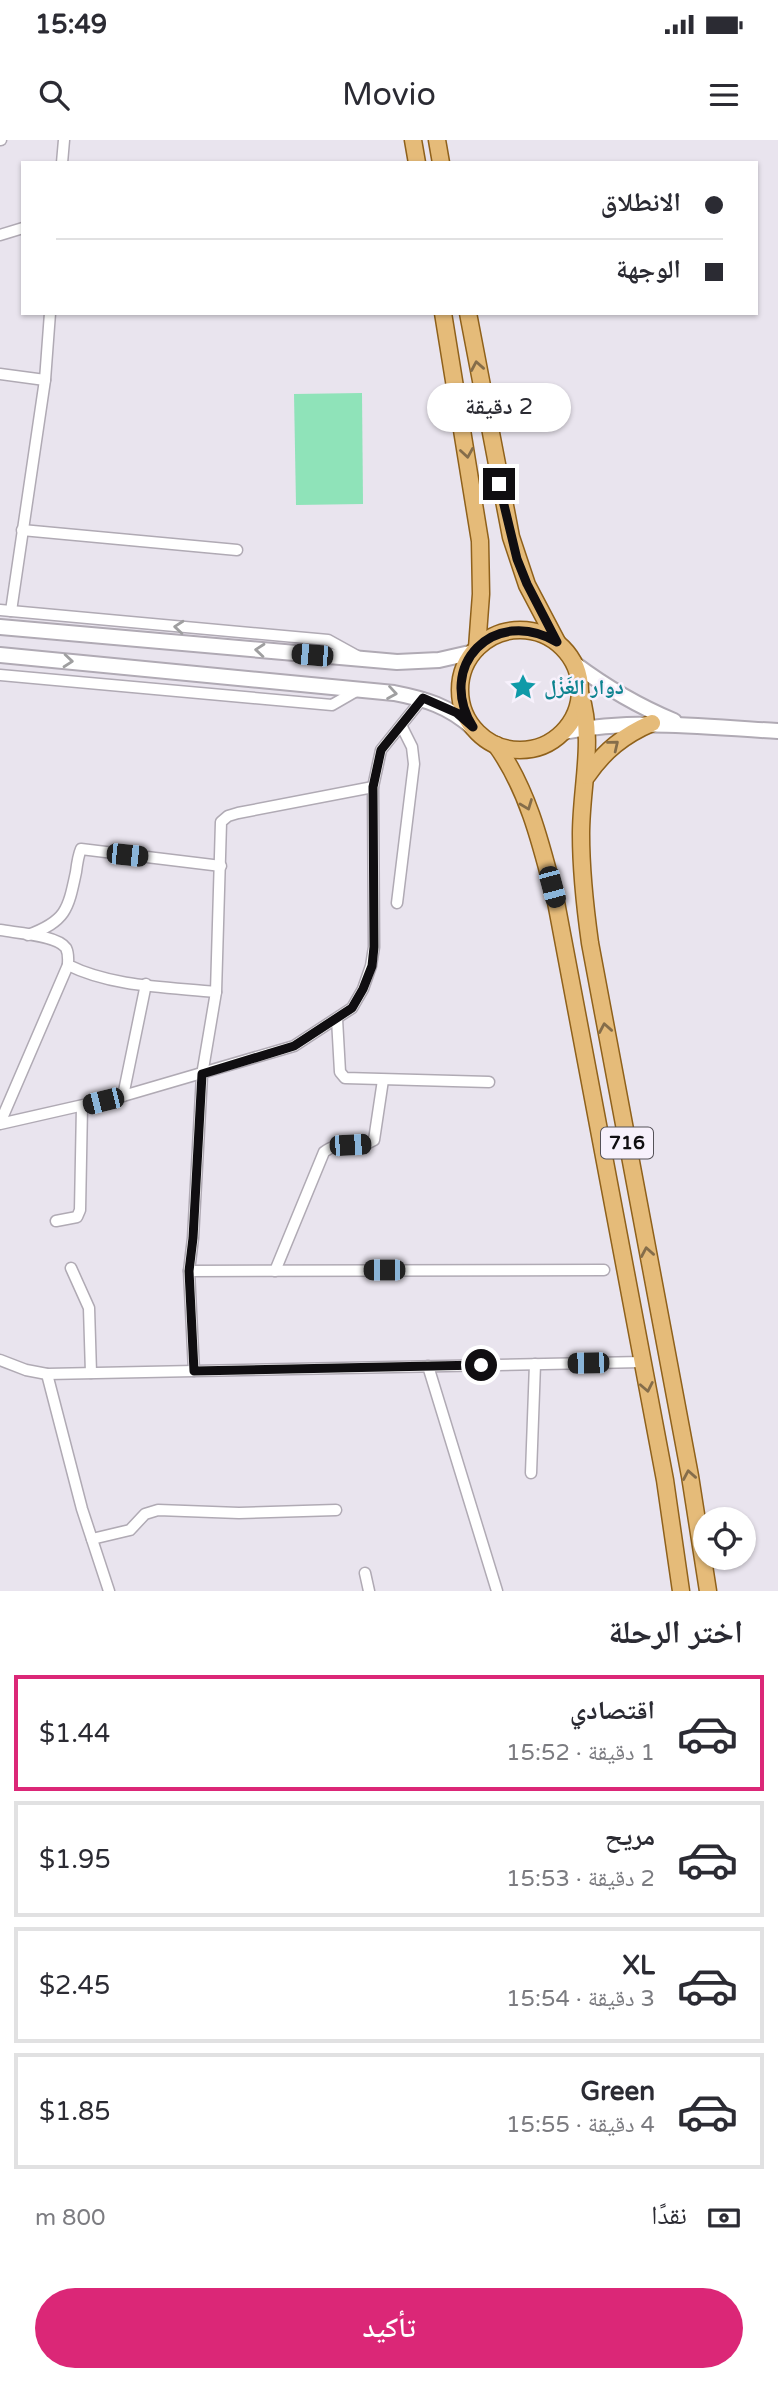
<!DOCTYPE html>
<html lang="ar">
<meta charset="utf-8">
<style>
:root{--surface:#fff;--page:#f7f7f7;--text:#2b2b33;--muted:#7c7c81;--line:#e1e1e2;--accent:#db2777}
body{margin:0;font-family:"Varela Round","Noto Naskh Arabic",sans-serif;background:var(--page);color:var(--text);direction:rtl;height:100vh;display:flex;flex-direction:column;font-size:26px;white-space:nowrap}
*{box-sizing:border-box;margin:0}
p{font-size:23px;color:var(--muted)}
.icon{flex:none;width:38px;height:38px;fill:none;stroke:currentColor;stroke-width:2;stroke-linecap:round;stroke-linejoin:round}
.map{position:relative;height:1451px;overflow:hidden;direction:ltr}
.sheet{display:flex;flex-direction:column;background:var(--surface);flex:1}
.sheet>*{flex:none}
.guide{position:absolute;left:21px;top:21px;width:737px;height:154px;border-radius:0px;box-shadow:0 2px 5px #0004;direction:rtl;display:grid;align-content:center;height:154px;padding:0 35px;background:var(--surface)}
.tools{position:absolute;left:693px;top:1367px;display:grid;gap:14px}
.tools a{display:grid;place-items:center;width:63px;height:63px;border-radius:50%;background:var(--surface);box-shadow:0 2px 5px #0004;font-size:35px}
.end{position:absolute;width:32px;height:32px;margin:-16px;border:9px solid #100e11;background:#fff;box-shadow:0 0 0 4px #fff}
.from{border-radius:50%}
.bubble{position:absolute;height:49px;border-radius:24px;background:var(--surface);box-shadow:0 2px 5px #0004;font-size:23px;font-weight:600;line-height:49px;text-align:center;direction:rtl}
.car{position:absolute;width:21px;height:42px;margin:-21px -10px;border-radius:9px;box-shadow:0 0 5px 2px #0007;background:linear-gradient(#222 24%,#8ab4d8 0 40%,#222 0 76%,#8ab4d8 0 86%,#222 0)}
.guide b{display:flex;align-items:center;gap:24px;height:66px;font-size:26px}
.guide b+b{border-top:2px solid var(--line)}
.guide i{width:18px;height:18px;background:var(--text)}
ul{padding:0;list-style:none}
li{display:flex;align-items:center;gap:21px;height:116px;margin:0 14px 10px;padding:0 21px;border:4px solid var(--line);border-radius:0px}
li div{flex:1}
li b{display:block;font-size:26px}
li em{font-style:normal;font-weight:600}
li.selected{border-color:var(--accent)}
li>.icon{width:63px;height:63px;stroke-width:1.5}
h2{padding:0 35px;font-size:32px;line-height:84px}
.pay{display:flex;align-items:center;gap:18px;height:77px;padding:0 35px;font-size:26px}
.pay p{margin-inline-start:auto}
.button{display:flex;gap:14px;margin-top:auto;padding:14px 35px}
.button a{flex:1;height:80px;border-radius:42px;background:var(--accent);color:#fff;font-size:28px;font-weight:600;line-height:80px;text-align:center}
.status{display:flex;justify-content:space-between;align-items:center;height:49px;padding:0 35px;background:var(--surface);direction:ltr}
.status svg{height:19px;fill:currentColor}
header{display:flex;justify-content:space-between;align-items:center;height:91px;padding:0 35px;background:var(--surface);font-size:32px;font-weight:600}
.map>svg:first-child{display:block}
.green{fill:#8fe3b9}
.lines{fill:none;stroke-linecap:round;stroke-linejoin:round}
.street-casing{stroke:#b0aab4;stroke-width:13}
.secondary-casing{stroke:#b0aab4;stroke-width:18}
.primary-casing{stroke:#8f611b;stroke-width:19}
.street{stroke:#fff;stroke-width:10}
.secondary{stroke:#fff;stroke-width:14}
.primary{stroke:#e5bb79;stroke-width:16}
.oneway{stroke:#856d4a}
.oneway2{stroke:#9f9fa0}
.route{stroke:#100e11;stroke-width:9}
.labels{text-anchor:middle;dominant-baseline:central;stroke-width:5;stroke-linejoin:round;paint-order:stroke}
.shield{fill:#f7f1fc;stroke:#555258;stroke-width:2}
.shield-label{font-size:19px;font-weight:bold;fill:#100e11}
.culture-label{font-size:21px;font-weight:bold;fill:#0d838f;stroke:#f7f1fc;text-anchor:start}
</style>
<div class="status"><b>15:49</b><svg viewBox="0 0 49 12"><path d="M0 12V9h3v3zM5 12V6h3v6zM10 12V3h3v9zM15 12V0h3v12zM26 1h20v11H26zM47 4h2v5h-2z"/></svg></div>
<header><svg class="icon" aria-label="menu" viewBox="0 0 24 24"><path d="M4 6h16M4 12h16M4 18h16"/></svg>Movio<svg class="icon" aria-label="search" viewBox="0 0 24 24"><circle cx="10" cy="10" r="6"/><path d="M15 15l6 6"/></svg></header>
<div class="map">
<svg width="778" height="1451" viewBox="0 0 778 1451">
<rect width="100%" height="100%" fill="#e9e4ee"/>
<!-- green -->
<path class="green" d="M362,253l1,111 -67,1 -2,-111z"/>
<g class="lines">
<defs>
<g id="street">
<path d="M0,0h1"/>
<path d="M62,23l2,-23"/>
<path d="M0,95l23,-7"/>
<path d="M0,234l45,6"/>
<path d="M22,390l215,20"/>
<path d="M0,470l328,30 29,16"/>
<path d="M11,471l34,-231 5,-67"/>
<path d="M0,535l332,30 26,-15"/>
<path d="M397,763l17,-139 -2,-17 -10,-20"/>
<path d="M0,790c16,3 57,5 66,18 3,6 2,11 2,17 44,22 100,22 148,27"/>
<path d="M28,795c38,-14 40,-25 48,-63 1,-8 2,-16 5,-23l140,17"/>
<path d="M337,879l3,53 5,6 144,4"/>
<path d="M123,956l23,-112"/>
<path d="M0,983l68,-158"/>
<path d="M0,984l123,-28 171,-50 58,-38 11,-19 8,-23 3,-19 -1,-160 8,-37 42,-52"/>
<path d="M56,1081l21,-4 3,-7 2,-104"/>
<path d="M71,1128l18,40 2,65"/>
<path d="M189,1131l415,-1"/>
<path d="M275,1131l49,-119c14,-12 35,-2 50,-12l9,-60"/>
<path d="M0,1220l26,10 21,4 595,-12"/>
<path d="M428,1226l69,225"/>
<path d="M194,1231l-5,-100 4,-33 9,-163 14,-83 5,-170 7,-6 10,-3 135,-26"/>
<path d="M47,1234l35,135 27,82"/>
<path d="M531,1333l4,-109"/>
<path d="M92,1399l38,-9 15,-16 13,-4 81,3 97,-3"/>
<path d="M365,1433l4,18"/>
</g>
<g id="secondary">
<path d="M0,487l397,35 42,-2 35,-8"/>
<path d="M0,515l394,38c31,6 55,13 79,35"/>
<path d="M575,524c32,24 63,42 99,57"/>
<path d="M563,592c74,-14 141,-5 215,-1"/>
</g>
<g id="primary">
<path d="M413,0l4,23"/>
<path d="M437,0l4,23"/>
<path d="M443,173l37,228 1,53 -4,54"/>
<path d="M468,173l43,224 16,48 30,57"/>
<circle cx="520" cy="550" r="60"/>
<path d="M580,553c15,47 1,93 1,141 0,36 4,73 9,109l100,533 18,115"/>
<path d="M496,605c33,46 46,103 60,157l109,578 16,111"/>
<path d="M587,636c17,-25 37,-41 65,-53"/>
</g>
</defs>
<!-- street casing -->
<use href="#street" class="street-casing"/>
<!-- secondary casing -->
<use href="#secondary" class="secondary-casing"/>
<!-- primary casing -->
<use href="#primary" class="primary-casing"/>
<!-- street -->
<use href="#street" class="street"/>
<!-- secondary -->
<use href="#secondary" class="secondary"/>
<!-- primary -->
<use href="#primary" class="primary"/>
</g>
<!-- one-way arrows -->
<defs><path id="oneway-chevron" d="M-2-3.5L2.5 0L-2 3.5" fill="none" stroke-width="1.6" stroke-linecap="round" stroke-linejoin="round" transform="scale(1.75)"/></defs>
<g class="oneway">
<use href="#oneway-chevron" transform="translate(477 226) rotate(-100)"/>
<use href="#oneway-chevron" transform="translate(467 313) rotate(81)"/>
<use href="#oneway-chevron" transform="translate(614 605) rotate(-39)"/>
<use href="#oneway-chevron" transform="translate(527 665) rotate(69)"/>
<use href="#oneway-chevron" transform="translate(605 888) rotate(-100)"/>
<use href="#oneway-chevron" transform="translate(647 1112) rotate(-100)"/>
<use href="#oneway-chevron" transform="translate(647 1247) rotate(79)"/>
<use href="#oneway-chevron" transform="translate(689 1335) rotate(-100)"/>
</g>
<g class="oneway2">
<use href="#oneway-chevron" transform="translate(179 487) rotate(-175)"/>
<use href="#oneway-chevron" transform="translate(260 510) rotate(-175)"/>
<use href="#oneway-chevron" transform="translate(68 521) rotate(5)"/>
<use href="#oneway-chevron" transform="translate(392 553) rotate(9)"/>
</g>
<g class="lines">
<!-- route -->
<path class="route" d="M481,1225l-287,6 -5,-100 4,-33 9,-164 92,-28 58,-38 11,-19 9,-23 2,-19 -1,-160 8,-37 42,-52 34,15 16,14c-38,-61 21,-122 84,-85l-30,-58 -10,-25 -18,-75"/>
</g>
<!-- icons -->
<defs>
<symbol id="sight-bare" viewBox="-9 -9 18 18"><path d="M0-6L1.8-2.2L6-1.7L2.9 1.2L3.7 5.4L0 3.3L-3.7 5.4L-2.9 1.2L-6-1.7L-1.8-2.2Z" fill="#0f9aa8" stroke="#f7f1fc" stroke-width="2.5" paint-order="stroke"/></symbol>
</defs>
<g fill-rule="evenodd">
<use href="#sight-bare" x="504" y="528" width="38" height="38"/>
</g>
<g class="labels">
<!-- shield labels -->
<rect class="shield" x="601" y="987.5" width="52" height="31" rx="5"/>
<g class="shield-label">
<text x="627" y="1003">716</text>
</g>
<!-- culture labels -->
<g class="culture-label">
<text x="544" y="547">دوار الغَزْل</text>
</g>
</g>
</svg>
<div class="tools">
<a><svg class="icon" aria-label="locate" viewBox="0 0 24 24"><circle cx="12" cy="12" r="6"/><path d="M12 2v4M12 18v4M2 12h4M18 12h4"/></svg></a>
</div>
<i class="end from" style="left:481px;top:1225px"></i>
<i class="end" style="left:499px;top:344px"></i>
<div class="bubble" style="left:427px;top:243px;width:144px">2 دقيقة</div>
<i class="car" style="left:312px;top:515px;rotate:275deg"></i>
<i class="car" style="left:127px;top:715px;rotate:96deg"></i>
<i class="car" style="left:552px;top:747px;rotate:165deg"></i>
<i class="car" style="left:103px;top:961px;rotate:256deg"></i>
<i class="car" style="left:350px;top:1005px;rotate:87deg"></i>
<i class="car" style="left:384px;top:1130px;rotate:270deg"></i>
<i class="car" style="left:588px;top:1223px;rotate:269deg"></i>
<div class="guide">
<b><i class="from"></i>الانطلاق</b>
<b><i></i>الوجهة</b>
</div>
</div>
<section class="sheet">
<h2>اختر الرحلة</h2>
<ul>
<li class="selected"><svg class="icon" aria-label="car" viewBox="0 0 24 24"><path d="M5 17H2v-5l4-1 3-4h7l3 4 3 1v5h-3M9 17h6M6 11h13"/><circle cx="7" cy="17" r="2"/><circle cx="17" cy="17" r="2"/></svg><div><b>اقتصادي</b><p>1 دقيقة · 15:52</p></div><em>$1.44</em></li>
<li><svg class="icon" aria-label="car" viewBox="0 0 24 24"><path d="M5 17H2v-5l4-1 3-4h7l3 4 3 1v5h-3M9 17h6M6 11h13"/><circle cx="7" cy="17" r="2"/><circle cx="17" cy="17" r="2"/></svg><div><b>مريح</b><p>2 دقيقة · 15:53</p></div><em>$1.95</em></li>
<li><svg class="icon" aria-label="car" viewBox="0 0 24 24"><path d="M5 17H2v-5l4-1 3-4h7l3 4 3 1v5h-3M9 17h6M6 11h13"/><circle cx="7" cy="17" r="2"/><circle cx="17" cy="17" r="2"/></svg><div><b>XL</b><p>3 دقيقة · 15:54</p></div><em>$2.45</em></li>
<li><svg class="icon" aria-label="car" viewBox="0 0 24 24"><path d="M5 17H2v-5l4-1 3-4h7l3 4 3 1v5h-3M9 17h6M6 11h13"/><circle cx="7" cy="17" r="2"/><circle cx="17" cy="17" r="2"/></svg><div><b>Green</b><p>4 دقيقة · 15:55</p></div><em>$1.85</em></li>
</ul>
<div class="pay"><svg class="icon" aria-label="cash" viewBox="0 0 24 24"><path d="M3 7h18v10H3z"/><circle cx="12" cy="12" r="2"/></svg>نقدًا<p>800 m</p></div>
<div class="button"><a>تأكيد</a></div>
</section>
